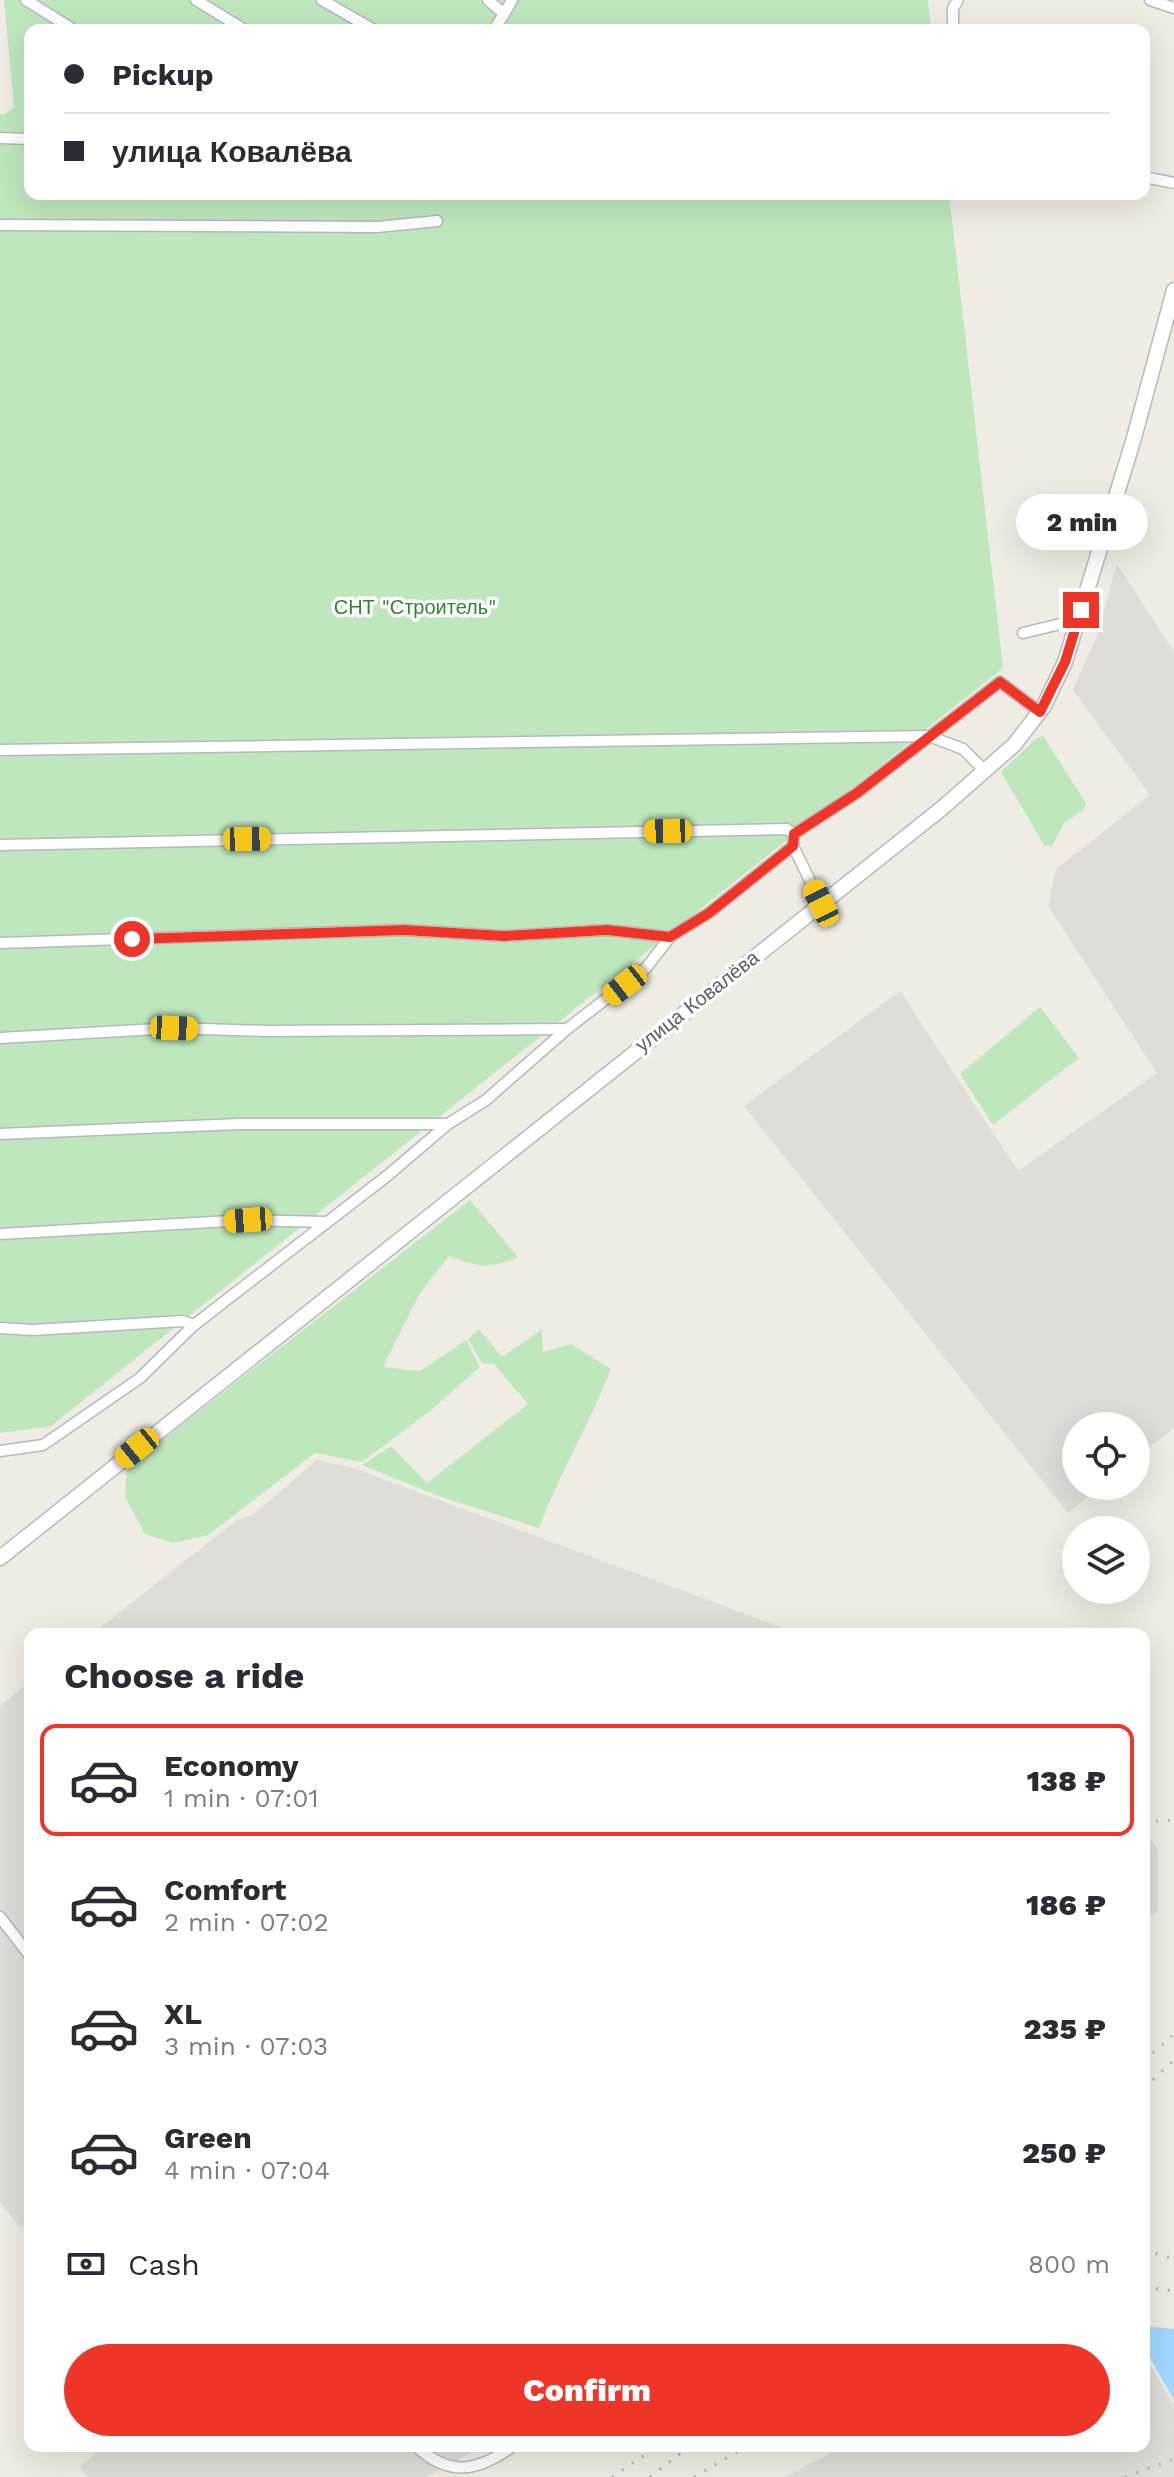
<!DOCTYPE html>
<meta charset="utf-8">
<style>
:root{--surface:#fff;--page:#f2f2f3;--text:#2b2b33;--muted:#7c7c81;--line:#e1e1e2;--accent:#ee3528}
body{margin:0;font-family:"Work Sans",sans-serif;background:var(--page);color:var(--text);height:100vh;display:flex;flex-direction:column;font-size:30px;white-space:nowrap}
*{box-sizing:border-box;margin:0}
p{font-size:26px;color:var(--muted)}
.icon{flex:none;width:44px;height:44px;fill:none;stroke:currentColor;stroke-width:2;stroke-linecap:round;stroke-linejoin:round}
.map{position:relative;flex:1;overflow:hidden}
.side{position:absolute;left:24px;top:1628px;width:1126px;height:824px;display:flex;flex-direction:column;background:var(--surface);border-radius:16px;box-shadow:0 8px 32px #0002}
.side>*{flex:none}
.guide{position:absolute;left:24px;top:24px;width:1126px;height:176px;border-radius:16px;box-shadow:0 8px 32px #0002;display:grid;align-content:center;height:176px;padding:0 40px;background:var(--surface)}
.fabs{position:absolute;left:1062px;top:1412px;display:grid;gap:16px}
.fabs a{display:grid;place-items:center;width:88px;height:88px;border-radius:50%;background:var(--surface);box-shadow:0 8px 32px #0002;font-size:40px}
.end{position:absolute;width:36px;height:36px;margin:-18px;border:10px solid #ee3528;background:#fff;box-shadow:0 0 0 4px #fff}
.from{border-radius:50%}
.bubble{position:absolute;height:56px;border-radius:28px;background:var(--surface);box-shadow:0 8px 32px #0002;font-size:26px;font-weight:800;line-height:56px;text-align:center}
.car{position:absolute;width:24px;height:48px;margin:-24px -12px;border-radius:10px;box-shadow:0 0 6px 2px #0007;background:linear-gradient(#f5c518 24%,#345 0 40%,#f5c518 0 76%,#345 0 86%,#f5c518 0)}
.guide b{display:flex;align-items:center;gap:28px;height:76px;font-size:30px}
.guide b+b{border-top:2px solid var(--line)}
.guide i{width:20px;height:20px;background:var(--text)}
ul{padding:0;list-style:none}
li{display:flex;align-items:center;gap:24px;height:112px;margin:0 16px 12px;padding:0 24px;border:4px solid transparent;border-radius:16px}
li div{flex:1}
li b{display:block;font-size:30px}
li em{font-style:normal;font-weight:800}
li.selected{border-color:var(--accent)}
li>.icon{width:72px;height:72px;stroke-width:1.5}
h2{padding:0 40px;font-size:36px;line-height:96px}
.pay{display:flex;align-items:center;gap:20px;height:88px;padding:0 40px;font-size:30px}
.pay p{margin-inline-start:auto}
.primary-button{display:flex;gap:16px;margin-top:auto;padding:16px 40px}
.primary-button a{flex:1;height:92px;border-radius:48px;background:var(--accent);color:#fff;font-size:32px;font-weight:800;line-height:92px;text-align:center}
.map>svg:first-child{display:block}
.industrial{fill:#dfddd7}
.green{fill:#bfe7be}
.water{fill:#a2d8ff}
.lines{fill:none;stroke-linecap:round;stroke-linejoin:round}
.street-casing{stroke:#b5b9be;stroke-width:13}
.secondary-casing{stroke:#b6bac0;stroke-width:17}
.street{stroke:#fff;stroke-width:10}
.secondary{stroke:#fff;stroke-width:14}
.rail{stroke:#b4b5b5;stroke-width:3;stroke-dasharray:2 10;stroke-linecap:butt}
.route{stroke:#ee3528;stroke-width:10}
.labels{text-anchor:middle;dominant-baseline:central;stroke-width:7;stroke-linejoin:round;paint-order:stroke}
.park-label{font-size:20px;fill:#318434;stroke:#fff}
.street-label{font-size:20px;fill:#5b5f64;stroke:#fff}
</style>
<div class="map">
<svg width="1174" height="2477" viewBox="0 0 1174 2477">
<rect width="100%" height="100%" fill="#eeece3"/>
<!-- industrial -->
<g class="industrial">
<path d="M1117,564l57,88v776l-38,30v-32h-60v60h25l-33,27 -324,-407 156,-115 118,180 139,-98 -109,-167 8,-37 94,-74 -77,-105 24,-54z"/>
<path d="M317,1460l36,8 446,166h-707l145,-114 17,-6z"/>
<path d="M30,1682v545l-12,-2 -18,-23v-496z"/>
<path d="M1152,1840l6,11v59l-14,13v-81z"/>
<path d="M1144,2354l30,51v72h-388l58,-31h300z"/>
<path d="M105,2446h378l-56,31h-339l-9,-10z"/>
</g>
<!-- green -->
<g class="green">
<path d="M4,0h924l3,30h-901v164h919l54,474 -952,758 -51,7v-1319l4,1 10,-8z"/>
<path d="M1043,736l43,67 -2,6 -20,14 -12,23 -8,-1 -43,-73 36,-34z"/>
<path d="M1040,1007l39,51 -86,67 -33,-51z"/>
<path d="M470,1200l48,57c-30,13 -40,10 -69,-1l-29,37 -37,74 37,4 46,-31 14,27 -51,45 -67,50 -47,-9 -107,82 -35,8 -28,-9 -20,-37 2,-30z"/>
<path d="M479,1329l23,28 40,-28 1,23 28,-8 40,25c-21,55 -52,104 -72,159l-98,-31 -79,-32 29,-19 36,37 101,-79 -34,-40 -12,-1 -14,-24z"/>
</g>
<!-- water -->
<path class="water" d="M1144,2326l30,3v71l-30,-53z"/>
<g class="lines">
<defs>
<g id="street">
<path d="M26,0l48,30"/>
<path d="M196,0l49,30"/>
<path d="M322,0l52,30"/>
<path d="M488,0l16,14 8,-14"/>
<path d="M1150,0l24,8"/>
<path d="M494,30l10,-16"/>
<path d="M953,30v-22l5,-8"/>
<path d="M0,138l30,1"/>
<path d="M1144,177l30,6"/>
<path d="M0,225l377,2 60,-6"/>
<path d="M1023,633l54,-13"/>
<path d="M0,750l929,-14 34,13 21,21"/>
<path d="M0,845l787,-16 7,5"/>
<path d="M821,903l-28,-57 1,-12 63,-41 143,-111 40,30"/>
<path d="M0,943l404,-13 100,6 103,-6 63,7"/>
<path d="M0,1038l174,-10 93,3 300,-2"/>
<path d="M0,1134l239,-10h209"/>
<path d="M0,1234l248,-14 79,2"/>
<path d="M0,1328l33,2 150,-9 11,4"/>
<path d="M0,1451l43,-6 97,-67 54,-53 193,-149 61,-52 38,-24 81,-71 79,-61 24,-31 39,-24 84,-67"/>
<path d="M0,1917l30,39"/>
<path d="M416,2446c33,31 61,26 97,0"/>
</g>
<path id="secondary" d="M0,1558l941,-749 73,-64 30,-39 21,-44 69,-224 40,-148"/>
</defs>
<!-- street casing -->
<use href="#street" class="street-casing"/>
<!-- secondary casing -->
<use href="#secondary" class="secondary-casing"/>
<!-- street -->
<use href="#street" class="street"/>
<!-- secondary -->
<use href="#secondary" class="secondary"/>
<!-- rail -->
<g class="rail">
<path d="M1144,1822l30,-2"/>
<path d="M1144,2061l30,-27"/>
<path d="M1144,2088l30,-28"/>
<path d="M1144,2250l30,9"/>
<path d="M1144,2287l30,4"/>
<path d="M612,2477l46,-31"/>
<path d="M650,2477l40,-31"/>
<path d="M694,2477l53,-31"/>
<path d="M1125,2477l49,-18"/>
</g>
</g>
<g class="lines">
<!-- route -->
<path class="route" d="M132,939l272,-9 100,6 103,-6 63,7 39,-24 84,-67 1,-12 63,-41 143,-111 40,30 25,-50 16,-52"/>
</g>
<g class="labels">
<!-- park labels -->
<g class="park-label">
<text x="415" y="607">СНТ "Строитель"</text>
</g>
<!-- street labels -->
<g class="street-label">
<text transform="translate(697 1001) rotate(-38)">улица Ковалёва</text>
</g>
</g>
</svg>
<div class="fabs">
<a><svg class="icon" aria-label="locate" viewBox="0 0 24 24"><circle cx="12" cy="12" r="6"/><path d="M12 2v4M12 18v4M2 12h4M18 12h4"/></svg></a>
<a><svg class="icon" aria-label="layers" viewBox="0 0 24 24"><path d="M12 4l9 5-9 5-9-5zM3 14l9 5 9-5"/></svg></a>
</div>
<i class="end from" style="left:132px;top:939px"></i>
<i class="end" style="left:1081px;top:610px"></i>
<div class="bubble" style="left:1016px;top:494px;width:132px">2 min</div>
<i class="car" style="left:668px;top:831px;rotate:269deg"></i>
<i class="car" style="left:247px;top:839px;rotate:89deg"></i>
<i class="car" style="left:821px;top:903px;rotate:334deg"></i>
<i class="car" style="left:625px;top:985px;rotate:232deg"></i>
<i class="car" style="left:174px;top:1028px;rotate:92deg"></i>
<i class="car" style="left:248px;top:1220px;rotate:266deg"></i>
<i class="car" style="left:137px;top:1448px;rotate:231deg"></i>
<div class="guide">
<b><i class="from"></i>Pickup</b>
<b><i></i>улица Ковалёва</b>
</div>
<section class="side">
<h2>Choose a ride</h2>
<ul>
<li class="selected"><svg class="icon" aria-label="car" viewBox="0 0 24 24"><path d="M5 17H2v-5l4-1 3-4h7l3 4 3 1v5h-3M9 17h6M6 11h13"/><circle cx="7" cy="17" r="2"/><circle cx="17" cy="17" r="2"/></svg><div><b>Economy</b><p>1 min · 07:01</p></div><em>138 ₽</em></li>
<li><svg class="icon" aria-label="car" viewBox="0 0 24 24"><path d="M5 17H2v-5l4-1 3-4h7l3 4 3 1v5h-3M9 17h6M6 11h13"/><circle cx="7" cy="17" r="2"/><circle cx="17" cy="17" r="2"/></svg><div><b>Comfort</b><p>2 min · 07:02</p></div><em>186 ₽</em></li>
<li><svg class="icon" aria-label="car" viewBox="0 0 24 24"><path d="M5 17H2v-5l4-1 3-4h7l3 4 3 1v5h-3M9 17h6M6 11h13"/><circle cx="7" cy="17" r="2"/><circle cx="17" cy="17" r="2"/></svg><div><b>XL</b><p>3 min · 07:03</p></div><em>235 ₽</em></li>
<li><svg class="icon" aria-label="car" viewBox="0 0 24 24"><path d="M5 17H2v-5l4-1 3-4h7l3 4 3 1v5h-3M9 17h6M6 11h13"/><circle cx="7" cy="17" r="2"/><circle cx="17" cy="17" r="2"/></svg><div><b>Green</b><p>4 min · 07:04</p></div><em>250 ₽</em></li>
</ul>
<div class="pay"><svg class="icon" aria-label="cash" viewBox="0 0 24 24"><path d="M3 7h18v10H3z"/><circle cx="12" cy="12" r="2"/></svg>Cash<p>800 m</p></div>
<div class="primary-button"><a>Confirm</a></div>
</section>
</div>
